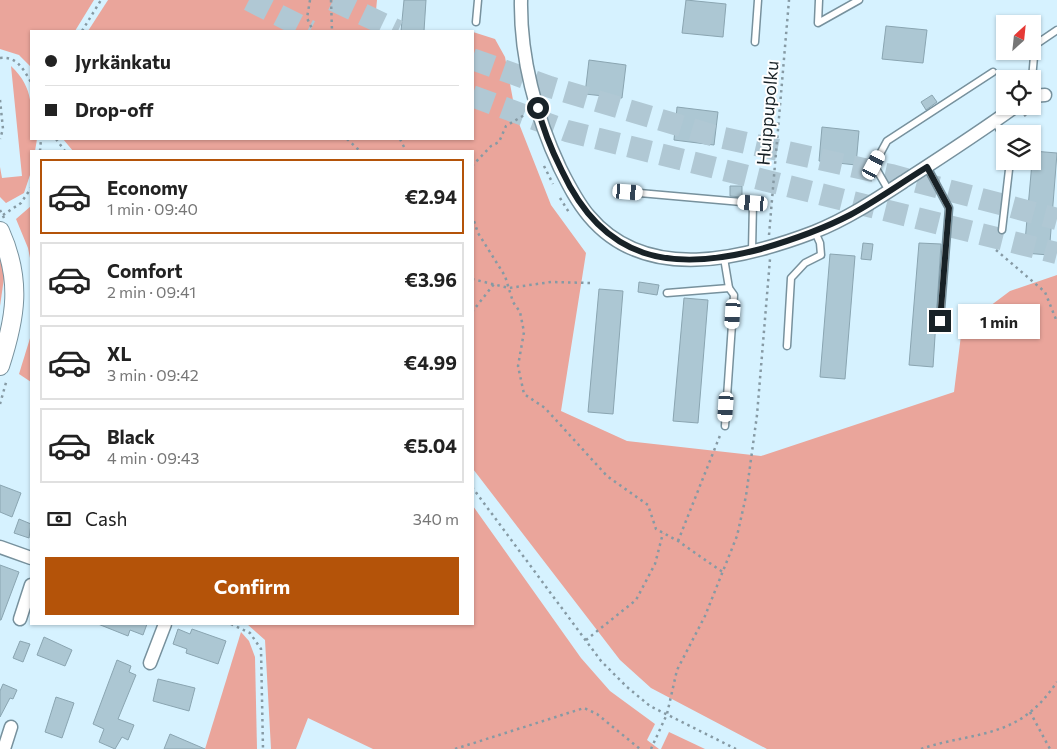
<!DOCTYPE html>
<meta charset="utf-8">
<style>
:root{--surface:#fff;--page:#f6f6f6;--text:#222;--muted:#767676;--line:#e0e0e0;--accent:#b45309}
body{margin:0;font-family:Commissioner,sans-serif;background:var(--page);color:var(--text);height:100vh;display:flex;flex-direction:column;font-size:19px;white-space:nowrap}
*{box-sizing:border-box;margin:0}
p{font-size:16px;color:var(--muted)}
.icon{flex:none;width:28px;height:28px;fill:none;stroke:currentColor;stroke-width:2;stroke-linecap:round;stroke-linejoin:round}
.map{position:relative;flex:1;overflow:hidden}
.sheet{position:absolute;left:30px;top:150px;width:444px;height:475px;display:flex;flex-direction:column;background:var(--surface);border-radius:0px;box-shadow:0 1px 4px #0004}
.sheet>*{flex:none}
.hud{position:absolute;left:30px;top:30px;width:444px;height:110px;border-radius:0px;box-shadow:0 1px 4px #0004;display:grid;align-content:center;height:110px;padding:0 15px;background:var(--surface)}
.needle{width:32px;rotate:27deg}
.tools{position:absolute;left:996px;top:15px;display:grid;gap:10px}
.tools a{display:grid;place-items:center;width:45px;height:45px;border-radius:0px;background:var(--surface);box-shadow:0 1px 4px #0004;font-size:25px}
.end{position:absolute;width:22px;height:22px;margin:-11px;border:6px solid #182227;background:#fff;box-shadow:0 0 0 2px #fff}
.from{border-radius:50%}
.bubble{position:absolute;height:35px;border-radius:0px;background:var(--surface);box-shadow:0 1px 4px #0004;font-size:16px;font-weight:700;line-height:35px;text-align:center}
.car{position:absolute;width:15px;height:30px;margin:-15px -8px;border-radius:6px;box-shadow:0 0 4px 1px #0007;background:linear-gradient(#fff 24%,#345 0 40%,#fff 0 76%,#345 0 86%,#fff 0)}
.hud b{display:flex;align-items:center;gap:18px;height:48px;font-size:19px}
.hud b+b{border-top:1px solid var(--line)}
.hud i{width:12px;height:12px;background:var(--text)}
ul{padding:9px 0 0;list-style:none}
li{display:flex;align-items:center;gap:15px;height:75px;margin:0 10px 8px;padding:0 5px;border:2px solid var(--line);border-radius:0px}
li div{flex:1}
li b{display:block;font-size:19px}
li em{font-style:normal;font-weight:700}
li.selected{border-color:var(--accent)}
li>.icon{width:45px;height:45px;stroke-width:1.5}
.pay{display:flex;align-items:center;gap:12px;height:55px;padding:0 15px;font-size:19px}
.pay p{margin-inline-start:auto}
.primary-button{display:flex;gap:10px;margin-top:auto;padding:10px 15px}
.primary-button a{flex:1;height:58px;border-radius:0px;background:var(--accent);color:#fff;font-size:20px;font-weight:700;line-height:58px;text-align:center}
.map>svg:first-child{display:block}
.green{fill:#eaa59b}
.building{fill:#acc7d3;stroke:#8aa5b1}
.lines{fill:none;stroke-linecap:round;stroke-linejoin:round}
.highway-tunnel{stroke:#b0c8d4;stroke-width:22;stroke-dasharray:22 11;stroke-linecap:butt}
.lane-casing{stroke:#77919d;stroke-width:9}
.street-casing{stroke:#77919d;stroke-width:15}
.secondary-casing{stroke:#77919d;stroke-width:20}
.path{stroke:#869aa4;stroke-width:2.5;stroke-dasharray:2.5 4;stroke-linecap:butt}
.lane{stroke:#fff;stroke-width:6}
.street{stroke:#fff;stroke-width:12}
.secondary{stroke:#fff;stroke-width:18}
.route{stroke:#182227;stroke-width:6}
.labels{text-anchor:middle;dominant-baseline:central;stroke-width:4;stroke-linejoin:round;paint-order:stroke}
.street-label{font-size:18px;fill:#182227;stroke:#fff}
</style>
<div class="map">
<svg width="1057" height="749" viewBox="0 0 1057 749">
<rect width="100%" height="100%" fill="#d6f2ff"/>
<!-- green -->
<g class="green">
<path d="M0,0h94l-19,31h-44v36l-12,-12 -19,-6z"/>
<path d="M108,0h269l-3,31h-286z"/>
<path d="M473,32l22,7 10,18 11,59 35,89 35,48 -25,158 66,30 134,15 193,-64 8,-65 48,-36 47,-16v474h-290l-116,-61 -31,-28 -147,-191 -1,-318h-399l-10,-12h409z"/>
<path d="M11,66c24,23 20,42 20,73h6l-2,12h-4v21l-7,21 -18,10 -6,-6v-30l2,11 20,-2z"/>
<path d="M31,206v57l-3,-15 -12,-29z"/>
<path d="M0,254l5,17 -5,35z"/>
<path d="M31,335v47l-12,-8z"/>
<path d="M473,506l108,152 29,33 45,33 -8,16 12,9h-286l-65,-31 -12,31h-25l-6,-109 -18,-16h225z"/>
<path d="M241,632l8,9 6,16 2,92h-52z"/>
<path d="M669,732l36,17h-44z"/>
</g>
<!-- building -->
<g class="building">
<path d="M404,0h22l-2,31h-23z"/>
<path d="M686,0l40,4 -3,33 -41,-4z"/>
<path d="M886,26l41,4 -4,33 -41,-4z"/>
<path d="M589,60l37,5 -4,33 -37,-4z"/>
<path d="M932,95l5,7 -11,8 -5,-8z"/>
<path d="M677,107l41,5 -4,33 -40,-5z"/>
<path d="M822,127l37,4 -3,34 -37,-4z"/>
<path d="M1033,151l24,2 -8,102 -25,-2z"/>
<path d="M730,186h12v11l-12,-1z"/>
<path d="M863,243l10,1 -2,16 -10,-1z"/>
<path d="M919,243l22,1 -8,123 -24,-2z"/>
<path d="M830,254l25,2 -10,123 -25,-2z"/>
<path d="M639,282l20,3 -2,10 -19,-3z"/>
<path d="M599,289l24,2 -10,123 -25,-2z"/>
<path d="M684,298l24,2 -10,123 -25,-2z"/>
<path d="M0,485l21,8 -9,24 -12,-5z"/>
<path d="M19,519l12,5 -2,14 -15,-5z"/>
<path d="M0,565l19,7 -18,48h-1z"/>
<path d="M98,624h49l-4,11 -13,-5 -2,6z"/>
<path d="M178,629l12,5 2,-5 34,12 -8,23 -32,-11 1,-4 -14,-5z"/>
<path d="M44,637l28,13 -7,16 -28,-11z"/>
<path d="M20,641l10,3 -7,18 -10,-4z"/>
<path d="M117,660l14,6 -2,6 7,3 -18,44 16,6 -6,15 -6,-3 -7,12 -16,-7 5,-13 -11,-5z"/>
<path d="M158,679l37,9 -6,23 -36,-10z"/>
<path d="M3,684l14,6 -4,9 -3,-1 -10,19v-26z"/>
<path d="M56,697l18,6 -12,35 -17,-6z"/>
<path d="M170,734l35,15h-41z"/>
</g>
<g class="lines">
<!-- highway-tunnel -->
<g class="highway-tunnel">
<path d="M249,0l61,31"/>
<path d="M333,0l65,31"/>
<path d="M472,59l78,28 165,49 176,39 166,44"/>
<path d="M472,96l95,35 490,122"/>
</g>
<defs>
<g id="lane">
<path d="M819,0l-1,23 41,-23"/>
<path d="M476,22l2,-22"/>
<path d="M755,42l3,-42"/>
<path d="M1032,79l3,-34 22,-15"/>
<path d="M995,121l10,19"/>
<path d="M927,167l22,41 -9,113"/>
<path d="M889,191l-15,-26 13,-24 106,-69"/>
<path d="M628,192l125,11 -1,48"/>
<path d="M1002,230l8,-69"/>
<path d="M724,258l5,30 5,7 -9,131"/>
<path d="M667,293l62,-5"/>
<path d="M787,346l4,-68 14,-15 16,-8 -1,-12 -5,-11"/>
</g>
<g id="street">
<path d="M521,0c-1,57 15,117 39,168 8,16 17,34 29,48 57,68 154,43 225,16 33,-13 63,-33 92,-52 37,-24 74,-48 110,-74"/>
<path d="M1032,96l13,-1"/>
<path d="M0,547l31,11"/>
<path d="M20,619l11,-34"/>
<path d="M150,663l15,-39"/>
<path d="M4,749l7,-22"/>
</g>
<path id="secondary" d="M0,231c22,49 16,86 0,135"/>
</defs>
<!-- lane casing -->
<use href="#lane" class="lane-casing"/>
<!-- street casing -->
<use href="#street" class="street-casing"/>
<!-- secondary casing -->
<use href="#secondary" class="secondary-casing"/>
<!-- path -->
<g class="path">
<path d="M310,0l-3,18 6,13"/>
<path d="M331,0l1,31"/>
<path d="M82,31l19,-31"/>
<path d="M0,58c17,-2 23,11 31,24"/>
<path d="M0,100l3,29 -3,10"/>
<path d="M1024,116l10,-7"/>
<path d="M56,139l9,12"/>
<path d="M347,139l13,12"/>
<path d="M400,139l6,12"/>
<path d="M40,151l1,-12"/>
<path d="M472,166l19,-20 8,-4 7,-16 20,-12"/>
<path d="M544,166l9,18"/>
<path d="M560,198l10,16"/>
<path d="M0,210l4,8"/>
<path d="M3,215l18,-12 10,-15"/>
<path d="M472,215l6,18 27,43 8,26 7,10 4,20 -6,34 6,28 21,14 62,68 41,29 8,24 22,12 46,32"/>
<path d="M769,235l20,-235"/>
<path d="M996,250l49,42 12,30"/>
<path d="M472,279l37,9 42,-6 39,1"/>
<path d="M472,312l22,-28"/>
<path d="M0,404l7,-25"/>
<path d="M472,487l129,174 26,26 23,19 86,43"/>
<path d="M678,541l43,-108"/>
<path d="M231,624l19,9 11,16 2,100"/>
<path d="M586,640l50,-40 19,-36 8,-31"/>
<path d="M1030,712l20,37"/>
<path d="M455,749l129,-41 13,6 43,35"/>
<path d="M651,749l16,-35 10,-44 28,-54 32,-80 9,-40 11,-81 13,-156"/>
<path d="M921,749c33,-12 75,-12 104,-33 13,-9 23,-21 32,-34"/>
</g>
<!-- lane -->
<use href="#lane" class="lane"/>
<!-- street -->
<use href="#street" class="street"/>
<!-- secondary -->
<use href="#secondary" class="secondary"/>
</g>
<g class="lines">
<!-- route -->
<path class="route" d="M538,108c5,22 14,43 24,63 42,90 109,102 199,78 31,-9 60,-19 89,-34 26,-14 51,-32 77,-48l22,41 -9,113"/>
</g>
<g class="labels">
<!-- street labels -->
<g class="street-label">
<text transform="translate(767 113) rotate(-85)">Huippupolku</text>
</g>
</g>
</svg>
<div class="tools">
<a><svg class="needle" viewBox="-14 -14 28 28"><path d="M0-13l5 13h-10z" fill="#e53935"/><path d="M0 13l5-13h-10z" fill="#767676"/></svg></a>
<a><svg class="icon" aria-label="locate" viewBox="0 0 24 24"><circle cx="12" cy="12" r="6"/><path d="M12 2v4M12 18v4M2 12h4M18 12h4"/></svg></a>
<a><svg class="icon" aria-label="layers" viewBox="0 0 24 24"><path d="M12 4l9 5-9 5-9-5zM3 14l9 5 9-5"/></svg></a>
</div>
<i class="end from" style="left:538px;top:108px"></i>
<i class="end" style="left:940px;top:321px"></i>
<div class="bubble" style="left:958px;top:304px;width:82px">1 min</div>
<i class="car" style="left:874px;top:165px;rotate:28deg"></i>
<i class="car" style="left:628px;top:192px;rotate:95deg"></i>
<i class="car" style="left:753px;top:203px;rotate:275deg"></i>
<i class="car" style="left:733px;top:314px;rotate:184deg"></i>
<i class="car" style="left:726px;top:407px;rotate:184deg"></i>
<div class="hud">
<b><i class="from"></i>Jyrkänkatu</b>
<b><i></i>Drop-off</b>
</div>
<section class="sheet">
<ul>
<li class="selected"><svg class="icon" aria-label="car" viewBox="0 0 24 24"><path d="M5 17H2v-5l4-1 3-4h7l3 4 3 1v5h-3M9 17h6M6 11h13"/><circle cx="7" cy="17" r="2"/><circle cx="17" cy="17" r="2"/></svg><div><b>Economy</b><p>1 min · 09:40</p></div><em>€2.94</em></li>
<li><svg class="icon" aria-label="car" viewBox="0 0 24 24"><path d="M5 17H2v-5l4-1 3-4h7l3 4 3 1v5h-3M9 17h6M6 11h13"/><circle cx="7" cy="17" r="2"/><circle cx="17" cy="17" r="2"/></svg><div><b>Comfort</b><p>2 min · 09:41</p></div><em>€3.96</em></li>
<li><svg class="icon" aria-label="car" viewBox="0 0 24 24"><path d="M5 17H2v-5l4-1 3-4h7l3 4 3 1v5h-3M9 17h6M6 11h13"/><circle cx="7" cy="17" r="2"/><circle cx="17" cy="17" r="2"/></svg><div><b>XL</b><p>3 min · 09:42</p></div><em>€4.99</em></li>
<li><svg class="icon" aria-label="car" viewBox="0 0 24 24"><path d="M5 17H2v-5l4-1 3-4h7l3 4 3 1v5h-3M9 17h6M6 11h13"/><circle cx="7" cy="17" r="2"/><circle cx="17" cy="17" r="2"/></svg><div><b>Black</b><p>4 min · 09:43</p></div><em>€5.04</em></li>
</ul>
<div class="pay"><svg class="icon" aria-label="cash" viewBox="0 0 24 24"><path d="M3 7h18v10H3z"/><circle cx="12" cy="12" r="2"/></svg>Cash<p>340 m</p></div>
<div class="primary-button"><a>Confirm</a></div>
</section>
</div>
